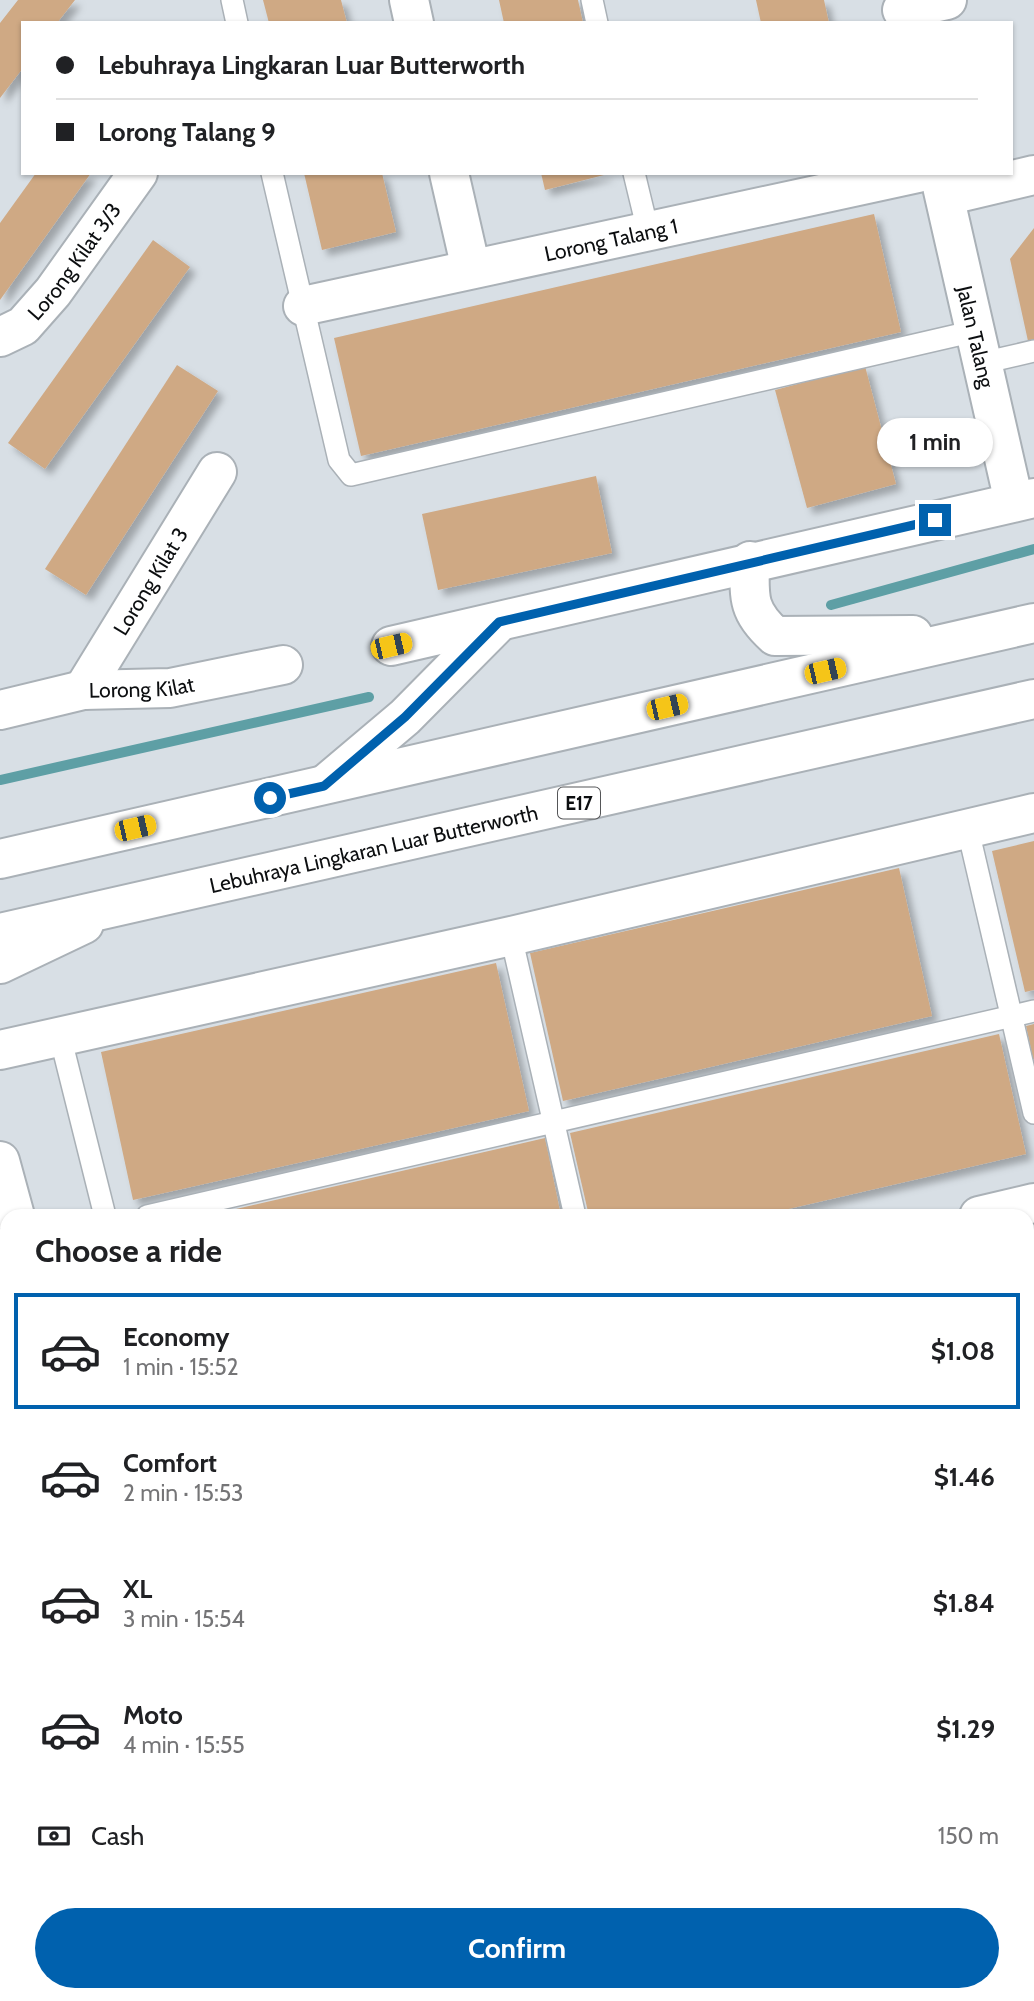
<!DOCTYPE html>
<meta charset="utf-8">
<style>
:root{--surface:#fff;--page:#f6f6f6;--text:#202124;--muted:#757577;--line:#e0e0e0;--accent:#0061ae}
body{margin:0;font-family:Cabin,sans-serif;background:var(--page);color:var(--text);height:100vh;display:flex;flex-direction:column;font-size:26px;white-space:nowrap}
*{box-sizing:border-box;margin:0}
p{font-size:23px;color:var(--muted)}
.icon{flex:none;width:38px;height:38px;fill:none;stroke:currentColor;stroke-width:2;stroke-linecap:round;stroke-linejoin:round}
.map{position:relative;flex:1;overflow:hidden}
.sheet{position:absolute;left:0px;top:1209px;width:1034px;height:793px;display:flex;flex-direction:column;background:var(--surface);border-radius:21px 21px 0 0;box-shadow:0 2px 5px #0004}
.sheet>*{flex:none}
.guide{position:absolute;left:21px;top:21px;width:992px;height:154px;border-radius:0px;box-shadow:0 2px 5px #0004;display:grid;align-content:center;height:154px;padding:0 35px;background:var(--surface)}
.end{position:absolute;width:32px;height:32px;margin:-16px;border:9px solid #0061ae;background:#fff;box-shadow:0 0 0 4px #fff}
.from{border-radius:50%}
.bubble{position:absolute;height:49px;border-radius:24px;background:var(--surface);box-shadow:0 2px 5px #0004;font-size:23px;font-weight:800;line-height:49px;text-align:center}
.car{position:absolute;width:21px;height:42px;margin:-21px -10px;border-radius:9px;box-shadow:0 0 5px 2px #0007;background:linear-gradient(#f5c518 24%,#345 0 40%,#f5c518 0 76%,#345 0 86%,#f5c518 0)}
.guide b{display:flex;align-items:center;gap:24px;height:66px;font-size:26px}
.guide b+b{border-top:2px solid var(--line)}
.guide i{width:18px;height:18px;background:var(--text)}
ul{padding:0;list-style:none}
li{display:flex;align-items:center;gap:21px;height:116px;margin:0 14px 10px;padding:0 21px;border:4px solid transparent;border-radius:0px}
li div{flex:1}
li b{display:block;font-size:26px}
li em{font-style:normal;font-weight:800}
li.current{border-color:var(--accent)}
li>.icon{width:63px;height:63px;stroke-width:1.5}
h2{padding:0 35px;font-size:32px;line-height:84px}
.pay{display:flex;align-items:center;gap:18px;height:77px;padding:0 35px;font-size:26px}
.pay p{margin-inline-start:auto}
.button{display:flex;gap:14px;margin-top:auto;padding:14px 35px}
.button a{flex:1;height:80px;border-radius:42px;background:var(--accent);color:#fff;font-size:28px;font-weight:800;line-height:80px;text-align:center}
.map>svg:first-child{display:block}
.lines{fill:none;stroke-linecap:round;stroke-linejoin:round}
.stream{stroke:#5e9fa5;stroke-width:10}
.building{fill:#cfa984;filter:url(#shadow)}
.lane-casing{stroke:#aab1b7;stroke-width:24}
.street-casing{stroke:#aab1b7;stroke-width:42}
.secondary-casing{stroke:#aab1b7;stroke-width:42}
.highway-casing{stroke:#aab1b7;stroke-width:42}
.lane{stroke:#fff;stroke-width:21}
.street{stroke:#fff;stroke-width:38}
.secondary{stroke:#fff;stroke-width:38}
.highway{stroke:#fff;stroke-width:38}
.route{stroke:#0061ae;stroke-width:9}
.labels{text-anchor:middle;dominant-baseline:central;stroke-width:7;stroke-linejoin:round;paint-order:stroke}
.shield{fill:#fff;stroke:#555658;stroke-width:2}
.shield-label{font-size:19px;font-weight:bold;fill:#0c0e10}
.street-label{font-size:21px;fill:#0c0e10;stroke:#fff}
</style>
<div class="map">
<svg width="1034" height="2001" viewBox="0 0 1034 2001">
<defs>
<filter id="shadow"><feDropShadow dx="6" dy="6" stdDeviation="3.5" flood-color="#0004"/></filter>
</defs>
<rect width="100%" height="100%" fill="#d8dfe5"/>
<g class="lines">
<!-- stream -->
<g class="stream">
<path d="M831,605l203,-56"/>
<path d="M0,780l369,-83"/>
</g>
</g>
<!-- building -->
<g class="building">
<path d="M18,0h57l-18,23h-34v45l-23,30v-75z"/>
<path d="M263,0h78l6,23h-78z"/>
<path d="M499,0h79l5,23h-79z"/>
<path d="M756,0h68l5,23h-68z"/>
<path d="M36,173h55l-91,127v-77z"/>
<path d="M304,173h78l14,59 -74,18z"/>
<path d="M541,173h66l1,1 -63,16z"/>
<path d="M874,214l27,118 -540,124 -27,-118z"/>
<path d="M1034,228v111l-6,2 -18,-82z"/>
<path d="M153,240l37,27 -145,202 -37,-26z"/>
<path d="M177,365l41,26 -132,204 -41,-26z"/>
<path d="M865,366l31,118 -89,24 -32,-118z"/>
<path d="M596,476l16,77 -174,37 -16,-76z"/>
<path d="M1034,841v149l-9,2 -33,-141z"/>
<path d="M899,868l33,148 -369,85 -33,-148z"/>
<path d="M496,963l33,148 -396,89 -32,-148z"/>
<path d="M1034,1024v35h-1l-7,-33z"/>
<path d="M999,1034l27,120 -268,62h-169l-19,-83z"/>
<path d="M545,1138l16,78h-351v-1z"/>
<path d="M1034,1293v59l-1,1 -6,-25v-33z"/>
<path d="M1027,1432l7,25v70l-7,2z"/>
<path d="M1034,1708v56h-1l-6,-25v-30z"/>
<path d="M0,1766l7,25v204h31l-4,6h-34z"/>
<path d="M288,1995h249l1,3 -14,3h-234z"/>
<path d="M719,1995h124l2,6h-124z"/>
<path d="M903,1995h49l1,1 -21,5h-27z"/>
</g>
<g class="lines">
<defs>
<g id="lane">
<path d="M232,0l5,23"/>
<path d="M592,0l5,23"/>
<path d="M272,173l67,287 12,15 624,-144"/>
<path d="M634,173l14,58"/>
<path d="M982,363l52,-12"/>
<path d="M968,830l66,283"/>
<path d="M511,936l64,280"/>
<path d="M60,1036l45,180"/>
<path d="M147,1216l887,-205"/>
<path d="M1027,1372l7,27"/>
<path d="M1027,1987l7,-1"/>
<path d="M873,1995l2,6"/>
<path d="M616,2001l20,-5"/>
<path d="M971,2001l25,-6"/>
</g>
<g id="street">
<path d="M409,0l5,23"/>
<path d="M902,10l45,-10"/>
<path d="M449,173l22,96"/>
<path id="s1" d="M939,173l75,329"/>
<path d="M945,196l89,-21"/>
<path id="s2" d="M303,306l615,-133"/>
<path id="s3" d="M0,337l23,-11 30,-34 85,-119"/>
<path d="M391,646l643,-148"/>
<path id="s4" d="M83,690l134,-218"/>
<path id="s5" d="M0,710l83,-20 87,-2 113,-23"/>
<path d="M0,1050l511,-114 523,-123"/>
<path d="M979,1216l55,-13"/>
<path d="M1027,1272l7,-2"/>
<path d="M1027,1574l7,-2"/>
<path d="M0,1636l7,29"/>
<path d="M1027,1835l7,29"/>
<path d="M84,1995l1,6"/>
<path d="M695,1995l2,6"/>
</g>
<g id="secondary">
<path d="M0,964l84,-40"/>
<path d="M0,1161l15,55"/>
<path d="M0,1311l7,28"/>
<path d="M161,1995l1,6"/>
</g>
<g id="highway">
<path d="M750,561c-1,36 -3,50 25,75l138,-1"/>
<path d="M328,782l77,-65 94,-95"/>
<path d="M0,859l1034,-236"/>
<path id="s6" d="M0,933l1034,-234"/>
</g>
</defs>
<!-- lane casing -->
<use href="#lane" class="lane-casing"/>
<!-- street casing -->
<use href="#street" class="street-casing"/>
<!-- secondary casing -->
<use href="#secondary" class="secondary-casing"/>
<!-- highway casing -->
<use href="#highway" class="highway-casing"/>
<!-- lane -->
<use href="#lane" class="lane"/>
<!-- street -->
<use href="#street" class="street"/>
<!-- secondary -->
<use href="#secondary" class="secondary"/>
<!-- highway -->
<use href="#highway" class="highway"/>
</g>
<g class="lines">
<!-- route -->
<path class="route" d="M270,798l54,-12 81,-69 94,-95 436,-102"/>
</g>
<g class="labels">
<!-- shield labels -->
<rect class="shield" x="558" y="787.5" width="42" height="31" rx="5"/>
<g class="shield-label">
<text x="579" y="803">E17</text>
</g>
<!-- street labels -->
<g class="street-label">
<text stroke="none"><textPath href="#s2" startOffset="315">Lorong Talang 1</textPath></text>
<text stroke="none"><textPath href="#s3" startOffset="108">Lorong Kilat 3/3</textPath></text>
<text stroke="none"><textPath href="#s1" startOffset="168">Jalan Talang</textPath></text>
<text stroke="none"><textPath href="#s4" startOffset="128">Lorong Kilat 3</textPath></text>
<text stroke="none"><textPath href="#s5" startOffset="144">Lorong Kilat</textPath></text>
<text stroke="none"><textPath href="#s6" startOffset="383">Lebuhraya Lingkaran Luar Butterworth</textPath></text>
</g>
</g>
</svg>
<i class="end from" style="left:270px;top:798px"></i>
<i class="end" style="left:935px;top:520px"></i>
<div class="bubble" style="left:877px;top:418px;width:116px">1 min</div>
<i class="car" style="left:391px;top:646px;rotate:77deg"></i>
<i class="car" style="left:825px;top:671px;rotate:77deg"></i>
<i class="car" style="left:667px;top:707px;rotate:77deg"></i>
<i class="car" style="left:135px;top:828px;rotate:77deg"></i>
<div class="guide">
<b><i class="from"></i>Lebuhraya Lingkaran Luar Butterworth</b>
<b><i></i>Lorong Talang 9</b>
</div>
<section class="sheet">
<h2>Choose a ride</h2>
<ul>
<li class="current"><svg class="icon" aria-label="car" viewBox="0 0 24 24"><path d="M5 17H2v-5l4-1 3-4h7l3 4 3 1v5h-3M9 17h6M6 11h13"/><circle cx="7" cy="17" r="2"/><circle cx="17" cy="17" r="2"/></svg><div><b>Economy</b><p>1 min · 15:52</p></div><em>$1.08</em></li>
<li><svg class="icon" aria-label="car" viewBox="0 0 24 24"><path d="M5 17H2v-5l4-1 3-4h7l3 4 3 1v5h-3M9 17h6M6 11h13"/><circle cx="7" cy="17" r="2"/><circle cx="17" cy="17" r="2"/></svg><div><b>Comfort</b><p>2 min · 15:53</p></div><em>$1.46</em></li>
<li><svg class="icon" aria-label="car" viewBox="0 0 24 24"><path d="M5 17H2v-5l4-1 3-4h7l3 4 3 1v5h-3M9 17h6M6 11h13"/><circle cx="7" cy="17" r="2"/><circle cx="17" cy="17" r="2"/></svg><div><b>XL</b><p>3 min · 15:54</p></div><em>$1.84</em></li>
<li><svg class="icon" aria-label="car" viewBox="0 0 24 24"><path d="M5 17H2v-5l4-1 3-4h7l3 4 3 1v5h-3M9 17h6M6 11h13"/><circle cx="7" cy="17" r="2"/><circle cx="17" cy="17" r="2"/></svg><div><b>Moto</b><p>4 min · 15:55</p></div><em>$1.29</em></li>
</ul>
<div class="pay"><svg class="icon" aria-label="cash" viewBox="0 0 24 24"><path d="M3 7h18v10H3z"/><circle cx="12" cy="12" r="2"/></svg>Cash<p>150 m</p></div>
<div class="button"><a>Confirm</a></div>
</section>
</div>
